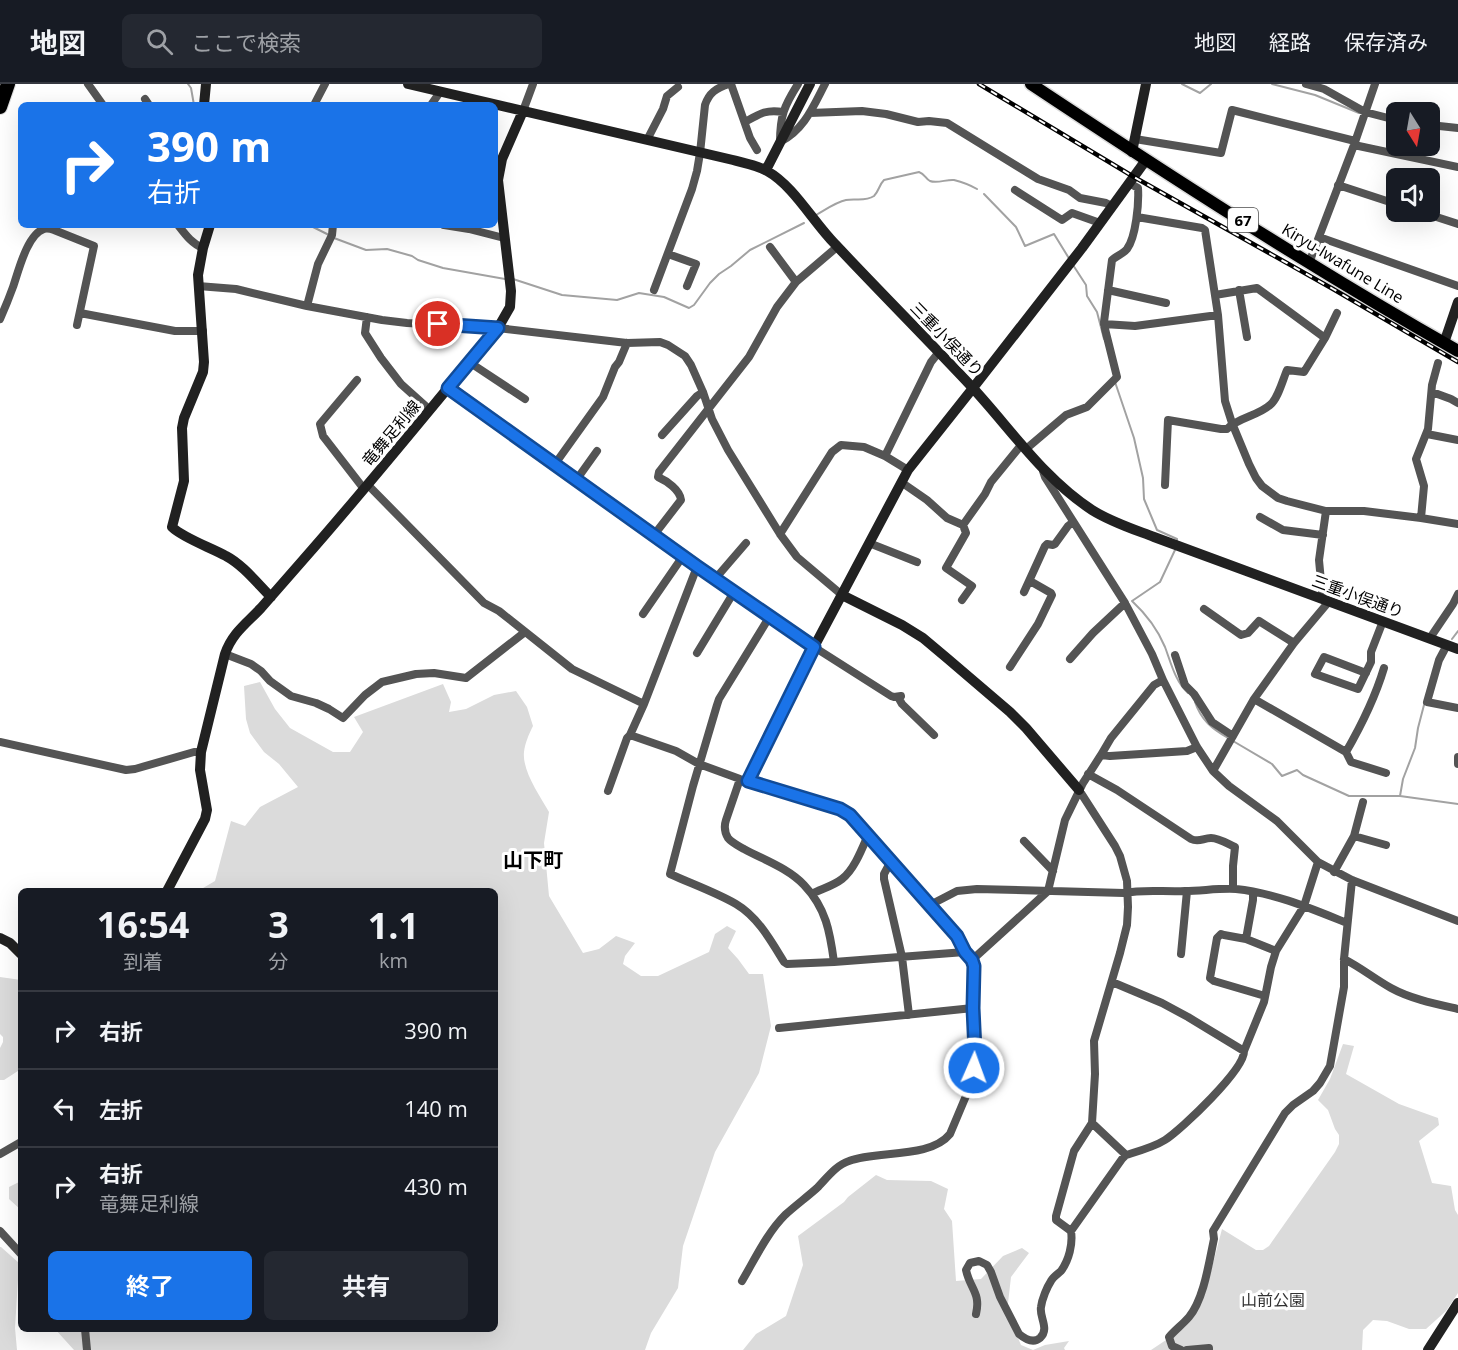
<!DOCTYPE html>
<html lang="ja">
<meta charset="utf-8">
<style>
body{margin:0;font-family:"Open Sans","Noto Sans JP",sans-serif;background:#242831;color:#f1f3f6;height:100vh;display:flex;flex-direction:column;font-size:22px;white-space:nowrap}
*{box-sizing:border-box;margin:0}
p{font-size:20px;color:#9ea1a6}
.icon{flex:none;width:33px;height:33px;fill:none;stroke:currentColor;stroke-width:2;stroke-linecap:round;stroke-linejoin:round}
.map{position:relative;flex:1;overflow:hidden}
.side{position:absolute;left:18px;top:804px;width:480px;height:444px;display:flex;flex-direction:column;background:#171b24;border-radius:9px;box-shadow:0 6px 24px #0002}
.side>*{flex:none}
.top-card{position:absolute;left:18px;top:18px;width:480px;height:126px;border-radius:9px;box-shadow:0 6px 24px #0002;background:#1a73e8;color:#fff;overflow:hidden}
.needle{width:39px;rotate:169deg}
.tools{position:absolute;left:1386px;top:18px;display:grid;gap:12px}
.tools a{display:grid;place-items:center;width:54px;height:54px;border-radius:9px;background:#171b24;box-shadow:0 6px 24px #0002;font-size:30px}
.pin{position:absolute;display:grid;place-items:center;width:51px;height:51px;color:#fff;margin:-26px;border:3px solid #fff;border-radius:50%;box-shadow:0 2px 6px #0007}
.me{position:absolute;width:66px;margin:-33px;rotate:2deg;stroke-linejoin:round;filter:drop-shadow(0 0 4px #0008)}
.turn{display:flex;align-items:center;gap:21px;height:126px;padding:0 30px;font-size:27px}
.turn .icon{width:78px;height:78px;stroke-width:2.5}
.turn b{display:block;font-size:42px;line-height:51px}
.eta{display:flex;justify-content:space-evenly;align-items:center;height:102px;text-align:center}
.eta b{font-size:36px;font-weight:700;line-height:42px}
.cta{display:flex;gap:12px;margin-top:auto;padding:12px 30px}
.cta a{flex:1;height:69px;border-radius:9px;background:#1a73e8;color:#fff;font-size:24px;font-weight:700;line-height:69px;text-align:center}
.cta a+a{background:#242831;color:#f1f3f6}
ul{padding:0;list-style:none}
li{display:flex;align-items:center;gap:18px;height:78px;padding:0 30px;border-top:2px solid #363941}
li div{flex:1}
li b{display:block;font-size:22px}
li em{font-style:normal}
header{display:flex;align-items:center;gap:36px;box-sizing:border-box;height:84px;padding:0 30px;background:#171b24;border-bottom:2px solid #363941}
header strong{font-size:28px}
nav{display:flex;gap:33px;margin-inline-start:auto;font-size:21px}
.search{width:420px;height:54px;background:#242831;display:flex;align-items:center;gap:15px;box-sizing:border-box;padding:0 21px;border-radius:9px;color:#9ea1a6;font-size:22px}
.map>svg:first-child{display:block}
.green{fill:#dbdbdb}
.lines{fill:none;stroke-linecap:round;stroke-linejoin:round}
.stream{stroke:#a2a2a2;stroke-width:2}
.primary-casing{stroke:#dbdbdb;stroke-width:15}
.highway-casing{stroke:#dbdbdb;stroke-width:16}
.street{stroke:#545454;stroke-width:8}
.secondary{stroke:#212121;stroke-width:10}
.primary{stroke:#000;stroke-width:12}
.highway{stroke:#000;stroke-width:14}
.rail-casing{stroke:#000;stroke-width:4.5}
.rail{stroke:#fff;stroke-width:2;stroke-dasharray:7;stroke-linecap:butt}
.route-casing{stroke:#114b97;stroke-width:15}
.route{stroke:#1a73e8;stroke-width:10}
.labels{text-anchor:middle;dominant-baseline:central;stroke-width:6;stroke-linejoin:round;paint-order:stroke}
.shield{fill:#fff;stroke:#4c4c4c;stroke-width:1.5}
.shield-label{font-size:15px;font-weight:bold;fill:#000}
.street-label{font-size:16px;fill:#000;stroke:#fff}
.park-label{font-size:16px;fill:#323232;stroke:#fff}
.quarter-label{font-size:20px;font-weight:bold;fill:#000;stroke:#fff}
</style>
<header>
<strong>地図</strong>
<div class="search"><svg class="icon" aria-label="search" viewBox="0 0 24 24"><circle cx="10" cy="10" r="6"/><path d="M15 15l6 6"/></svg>ここで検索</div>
<nav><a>地図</a><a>経路</a><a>保存済み</a></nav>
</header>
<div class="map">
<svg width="1458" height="1266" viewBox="0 0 1458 1266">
<rect width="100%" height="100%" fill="#fff"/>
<!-- green -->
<path class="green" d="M260 598 275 625 290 644 333 668H350L363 648 354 633 443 600 451 618 449 628 466 625 494 611 516 607 527 623 533 642C529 650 525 659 524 668 522 687 540 712 549 728L544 759 549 812 583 869 599 865 616 852 635 859 625 872 623 880 641 892H658L709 868 715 850 727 842 736 847 728 864 738 875 749 890H763L771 942 759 989 715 1068 683 1162 678 1204 651 1249 645 1266H74L55 1245H495V807H198L215 797 231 737 245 742 260 723 298 703 279 680 264 668 250 649 246 635 244 602Z
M0 893 21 896V985L4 996H0V964L3 958V953L0 950Z
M1343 960 1354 962 1346 990 1399 1020 1438 1034 1439 1041 1419 1057 1432 1099 1451 1102 1455 1126 1458 1131V1209L1446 1227 1426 1245H1409L1387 1237 1373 1236 1363 1246 1362 1266H1151L1169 1254 1187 1235 1210 1191 1222 1145 1256 1166H1263L1269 1162 1335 1068 1339 1060V1051L1335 1045 1328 1026 1318 1016 1330 995Z
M876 1091 887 1096 931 1097 948 1105 944 1125 952 1137 956 1197 981 1195 1003 1172 1022 1164 1029 1169 1011 1193 1007 1228 1021 1261 1033 1266 1045 1261 1069 1257 1064 1264 1065 1266H743L756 1250 786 1232 803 1181 798 1152 844 1118 848 1113Z
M21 1097V1126L9 1115V1103Z
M0 1163H1L19 1179 15 1244 17 1266H0Z"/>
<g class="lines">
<!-- stream -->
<path class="stream" d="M188 0 191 4 194 21
M1182 0 1200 9 1211 0
M1272 0 1315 11 1359 29
M984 110 1016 143 1025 162 1054 150 1070 176
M816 131C825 126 836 118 846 116 855 114 865 118 874 112 879 107 879 101 884 96L919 88C925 90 925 94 930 97 937 100 947 95 954 96 962 98 970 101 977 105
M309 141 329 151
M334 154 366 166 387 165 412 172 418 176 443 184 505 195
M1073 181 1086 201 1087 212 1097 228 1104 255
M513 195 562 211 617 216 639 209 664 213 689 224 694 221 710 199 719 190 731 182 750 166 804 139
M1115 298 1134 354 1143 394 1144 415 1157 446 1177 455V457
M1175 466 1160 498 1132 517C1146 530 1158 546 1165 563 1171 579 1175 597 1188 609
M1452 555 1458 547
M1195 618C1201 636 1212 645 1228 654
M1233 657 1272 680 1282 692 1297 686 1303 691 1349 712H1400L1458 720
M1400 712 1403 695 1415 664 1418 644 1424 621"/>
<defs>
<path id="primary" d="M1031 0C1171 93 1312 184 1458 267"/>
<path id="highway" d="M0 23 8 0"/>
</defs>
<!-- primary casing -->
<use href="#primary" class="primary-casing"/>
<!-- highway casing -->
<use href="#highway" class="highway-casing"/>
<!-- street -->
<path class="street" d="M88 0 103 21
M731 0 750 54 757 66
M798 0C784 22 780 32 780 58 804 46 813 23 825 0
M1306 0 1324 5 1365 28 1396 36
M145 15 149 21
M314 21 325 0
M431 21 440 8
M523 27 533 0
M810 29 862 27 886 30 918 38 929 37 947 39 1038 95 1069 106 1080 114 1106 119 1112 122
M745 38C759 30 766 25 783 28
M1430 41 1458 44
M1135 55 1221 69 1232 26 1355 57
M647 56 663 25 667 12 678 3
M1354 61 1458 83
M1338 101 1396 120
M1015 106 1062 136 1072 129 1100 139
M1421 128 1458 140
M1137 133 1202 144 1205 146 1218 231 1225 317 1232 339 1249 380 1256 394 1262 402 1278 414 1287 417 1326 427H1364L1421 434 1458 440
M178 141C185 150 192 160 203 164
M444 141 469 145 504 154
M1319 153 1458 202
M770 163 796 198
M668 170 696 180 687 202
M1309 179 1354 61 1375 0
M198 202 236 205 307 222 382 236 407 239 498 244 627 259 660 258 668 261 685 272 691 281 703 308 712 335 728 366 780 450 797 473 842 511
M654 206 692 105 697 87 700 69 705 21C709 9 716 4 729 0
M1108 206 1166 219
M1239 206 1247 253
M1215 211 1257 204 1325 254
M307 222 318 180 332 151 333 141
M80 229 175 247H203
M367 233 365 249 381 274 401 300 430 326
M0 235C5 224 9 214 13 203 18 189 27 150 44 145 47 144 51 145 54 146L94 162 77 241
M1104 240 1135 242 1218 231
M469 278 525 315
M357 296 320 340 323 352 364 405
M448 304 698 484 814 563 891 612 894 613 901 612
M1432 308 1451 315 1458 319
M1427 350 1458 356
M662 351 697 312 703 308
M1026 365 1066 331 1087 323 1117 293 1105 245 1104 238 1112 176C1116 172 1123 170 1127 165 1136 153 1139 119 1138 104L1129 99
M885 372 931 278 939 268
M555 380 603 313 615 283 619 278 627 259
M1043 387 1045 393 1125 519 1152 570 1163 596 1197 663 1213 687 1229 702 1277 737 1318 778 1352 796 1458 837
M577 395 597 367
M901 398 927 416 947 434 963 441 985 410 991 398 1022 360
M368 401 484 519 499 527 572 585 644 620
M1165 401 1168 336 1221 345H1227C1239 333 1258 332 1270 321 1278 315 1283 295 1287 286L1304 288 1325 254 1337 229
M1260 433 1283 446 1323 451
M1421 434 1424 402 1416 375 1428 345 1432 301 1438 279
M780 450 832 368 841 361 864 363 885 372 908 386
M654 451 681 416C680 406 667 397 658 393L659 388 749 273 777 223 796 198 837 163
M869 459 917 478
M715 495 746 459
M1024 508 1045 462 1047 460 1053 461 1055 460 1068 442 1073 438
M1321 515 1322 508 1319 476 1326 427
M962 516 972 502 946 484 966 449 963 441
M1204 525 1241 551 1248 549 1259 537 1294 559
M643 530 683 472
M770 532 719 615 717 621 693 702 670 790C692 800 715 808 736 820 758 833 771 857 784 878L787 880 834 878 965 868
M1430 554 1453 520 1458 510
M1447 561 1439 576 1427 618 1458 624
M697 569 734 508
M225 570 251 580 261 587 270 597 291 612 316 619 329 625 343 634 365 611 382 598 416 590 434 589 466 594 525 548
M1175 571 1185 601 1194 610 1212 638 1233 652
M1070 575 1093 549 1125 519
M1010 583 1038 540 1052 511 1051 509 1030 497
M1366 589 1324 573 1315 590 1358 605 1371 578V568L1383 537
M898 613 902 620 934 651
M1254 615 1346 668C1361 642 1375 614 1384 584
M630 651 676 667 699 680 740 695 840 725 850 731 957 852 965 868 972 876 974 882 973 924 975 967 973 988 971 1000 950 1050C930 1075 877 1066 849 1077 836 1081 826 1095 817 1104 807 1113 796 1121 785 1131 767 1149 755 1175 742 1197
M0 658 126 686 135 685 194 668H201
M1346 668 1351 678 1386 689
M1101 671 1111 654 1154 601 1163 596
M1458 673V680
M1213 687 1254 615 1294 559 1326 521 1328 517
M1088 690 1117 706 1191 755C1199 759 1203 754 1211 754 1219 754 1228 760 1235 763L1233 782V805
M740 695 726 736C724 742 725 749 728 754 732 759 739 762 744 765 764 776 788 784 804 801 826 824 830 848 834 878
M608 707 627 654 630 651 644 620 695 488 698 484
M1354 752 1386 761
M1024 757 1053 787
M891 777 884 790V795L902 873 909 931
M1334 788 1354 752 1363 718
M812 810C821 805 833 802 842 795 854 786 862 765 868 751
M930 821 957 807 977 805 1124 809C1144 805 1164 808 1185 807 1201 807 1219 804 1236 805 1275 809 1312 825 1347 839
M1246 855 1253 816V808
M1181 870 1187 807
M1344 875C1360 883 1375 895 1391 904 1411 915 1436 920 1458 925
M972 876 1048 807 1065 736 1083 699 1101 671 1110 672 1187 667 1197 663
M1112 898 1162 919 1188 933 1244 967
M1265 912 1214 897 1210 894 1217 854 1221 850 1224 851 1246 855 1276 867
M779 944 973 924
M1092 1039 1126 1071
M0 1070 21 1058
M0 1147 21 1170
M1071 1147 1056 1136V1132L1074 1067 1092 1039 1095 990 1094 957 1120 869 1127 841 1128 823 1127 797 1120 772 1115 762 1079 706
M976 1230C981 1209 970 1205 966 1186L970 1179 979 1177 987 1181 991 1188 1000 1213 1019 1250C1025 1255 1033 1260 1040 1254 1050 1245 1039 1233 1041 1223 1042 1215 1047 1203 1051 1197 1053 1193 1058 1190 1061 1187 1069 1176 1073 1160 1071 1147L1122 1075 1126 1071C1139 1067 1154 1063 1165 1056 1182 1045 1245 985 1244 967L1264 918 1271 883 1276 867 1304 822 1318 778
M85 1245 87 1266
M1181 1266 1172 1262 1169 1253C1175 1246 1183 1240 1189 1233 1204 1215 1209 1178 1214 1155L1213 1147 1285 1029 1293 1021 1313 1007 1320 999 1330 982 1344 903V875L1352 796
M1187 1266 1209 1264V1266"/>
<!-- secondary -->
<path class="secondary" d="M408 0 733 76C744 79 757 81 767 87 794 102 813 138 835 160 880 208 926 254 971 302 1010 344 1043 394 1092 426 1111 438 1133 445 1154 453L1458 565
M204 21 206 0
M1132 68 1146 0
M766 86 810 0
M210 141 203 164 198 191 204 278 203 288 184 334 182 344 184 397 172 443C183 454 212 464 226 472 243 481 257 499 271 513
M1444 259 1458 218
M842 511 902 541 923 554 948 575 1010 628 1026 644 1079 706
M748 697 814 563 908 386 973 304 1082 164 1146 76
M167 807 205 735 207 726 200 686 201 668 225 570C232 549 247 539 261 524 275 508 289 492 303 476 370 400 433 321 498 244L510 223 511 207 498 96 502 75 523 27
M0 854 10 859 21 870
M1428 1266 1458 1219"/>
<!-- primary -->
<use href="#primary" class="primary"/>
<!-- highway -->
<use href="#highway" class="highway"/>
<defs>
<path id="rail" d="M979 0 1134 93 1333 205 1458 278"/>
</defs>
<!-- rail casing -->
<use href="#rail" class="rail-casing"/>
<!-- rail -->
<use href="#rail" class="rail"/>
</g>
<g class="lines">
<defs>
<path id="route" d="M438 240 498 244 448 304 698 483 814 563 748 697 840 725 850 731 957 852 965 868 972 876 974 882 973 924 975 967 974 984"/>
</defs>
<!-- route casing -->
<use href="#route" class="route-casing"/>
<!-- route -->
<use href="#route" class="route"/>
</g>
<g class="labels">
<!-- shield labels -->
<rect class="shield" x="1228" y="124" width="30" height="24" rx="4.5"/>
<g class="shield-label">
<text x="1243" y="136">67</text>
</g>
<!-- street labels -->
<g class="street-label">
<text transform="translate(1343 179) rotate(31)">Kiryu-Iwafune Line</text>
<text transform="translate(947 255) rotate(46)">三重小俣通り</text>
<text transform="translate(391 349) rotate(-50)">竜舞足利線</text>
<text transform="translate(1358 512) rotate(20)">三重小俣通り</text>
</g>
<!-- park labels -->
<g class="park-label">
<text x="1273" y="1216">山前公園</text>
</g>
<!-- quarter labels -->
<g class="quarter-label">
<text x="533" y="775">山下町</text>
</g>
</g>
</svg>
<div class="tools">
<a><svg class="needle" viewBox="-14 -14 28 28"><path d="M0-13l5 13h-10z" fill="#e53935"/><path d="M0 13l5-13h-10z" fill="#9ea1a6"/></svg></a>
<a><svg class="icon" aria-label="sound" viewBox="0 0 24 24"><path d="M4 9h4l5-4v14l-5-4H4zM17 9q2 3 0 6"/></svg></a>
</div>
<div class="pin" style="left:438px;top:240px;background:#d93025"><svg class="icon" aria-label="arrive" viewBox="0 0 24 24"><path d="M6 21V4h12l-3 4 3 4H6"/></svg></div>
<svg class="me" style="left:974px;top:984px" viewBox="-20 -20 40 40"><circle r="17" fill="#1a73e8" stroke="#fff" stroke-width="3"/><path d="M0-11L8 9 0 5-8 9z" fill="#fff"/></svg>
<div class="top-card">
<div class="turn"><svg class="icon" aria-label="right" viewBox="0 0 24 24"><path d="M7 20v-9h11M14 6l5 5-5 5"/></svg><div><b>390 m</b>右折</div></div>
</div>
<section class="side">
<div class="eta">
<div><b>16:54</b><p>到着</p></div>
<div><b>3</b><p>分</p></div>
<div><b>1.1</b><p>km</p></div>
</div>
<ul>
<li><svg class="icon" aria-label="right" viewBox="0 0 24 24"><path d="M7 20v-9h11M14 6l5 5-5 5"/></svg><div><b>右折</b></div><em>390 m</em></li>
<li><svg class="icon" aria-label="left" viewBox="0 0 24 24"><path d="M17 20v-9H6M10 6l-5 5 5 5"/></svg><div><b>左折</b></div><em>140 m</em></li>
<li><svg class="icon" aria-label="right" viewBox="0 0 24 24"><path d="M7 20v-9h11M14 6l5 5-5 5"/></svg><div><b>右折</b><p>竜舞足利線</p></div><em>430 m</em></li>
</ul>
<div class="cta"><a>終了</a><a>共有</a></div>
</section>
</div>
